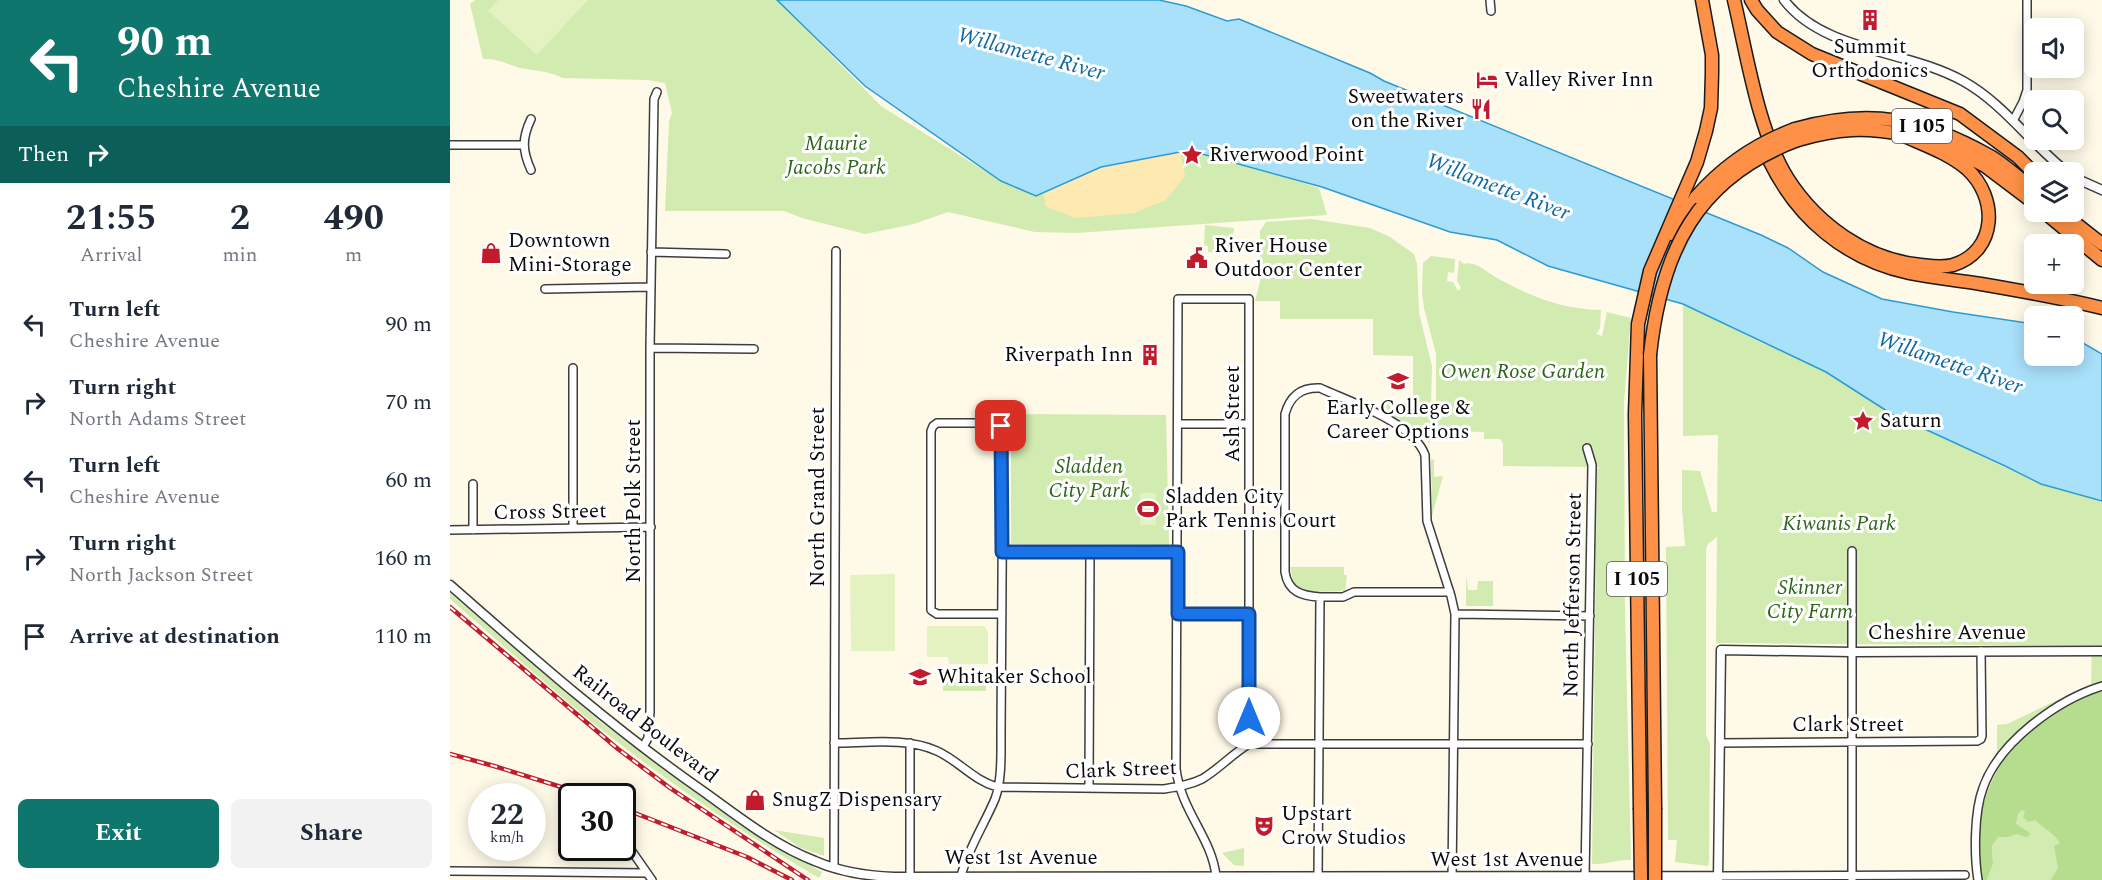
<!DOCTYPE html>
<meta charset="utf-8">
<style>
body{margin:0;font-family:Spectral,serif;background:#f2f2f3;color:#1f2937;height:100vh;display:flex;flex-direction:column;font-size:22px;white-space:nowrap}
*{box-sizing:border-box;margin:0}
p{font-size:20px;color:#747a83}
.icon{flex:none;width:33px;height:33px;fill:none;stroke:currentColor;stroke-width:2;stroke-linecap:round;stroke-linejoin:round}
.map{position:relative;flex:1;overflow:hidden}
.panel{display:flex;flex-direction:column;background:#fff;width:450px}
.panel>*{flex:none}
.guide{background:#0f766e;color:#fff;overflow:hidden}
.fabs{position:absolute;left:1574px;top:18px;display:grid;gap:12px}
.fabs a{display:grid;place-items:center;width:60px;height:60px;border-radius:9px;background:#fff;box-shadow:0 3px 15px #0003;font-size:30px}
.speed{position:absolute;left:18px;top:783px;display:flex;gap:12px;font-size:30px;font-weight:700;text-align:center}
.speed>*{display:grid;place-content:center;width:78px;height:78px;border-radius:50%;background:#fff;box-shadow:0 3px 15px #0003;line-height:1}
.speed small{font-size:15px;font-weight:400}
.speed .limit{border:3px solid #111;border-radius:9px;background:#fff;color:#111}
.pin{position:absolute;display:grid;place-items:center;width:51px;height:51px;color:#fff;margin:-26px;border-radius:12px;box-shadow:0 3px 9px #0006}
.me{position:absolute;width:66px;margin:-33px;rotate:0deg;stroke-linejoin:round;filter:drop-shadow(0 0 4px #0008)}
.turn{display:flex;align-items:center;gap:21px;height:126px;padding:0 18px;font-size:27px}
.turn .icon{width:78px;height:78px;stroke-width:2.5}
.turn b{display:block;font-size:42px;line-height:51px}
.then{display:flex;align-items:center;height:57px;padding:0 18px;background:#0003;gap:12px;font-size:22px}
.eta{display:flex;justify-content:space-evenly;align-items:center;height:102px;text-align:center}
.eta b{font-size:36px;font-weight:700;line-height:42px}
.action{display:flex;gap:12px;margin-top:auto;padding:12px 18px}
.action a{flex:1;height:69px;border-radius:9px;background:#0f766e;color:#fff;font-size:24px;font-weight:700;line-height:69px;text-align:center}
.action a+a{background:#f2f2f3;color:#1f2937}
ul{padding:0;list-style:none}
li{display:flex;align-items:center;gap:18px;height:78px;padding:0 18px}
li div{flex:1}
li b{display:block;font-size:22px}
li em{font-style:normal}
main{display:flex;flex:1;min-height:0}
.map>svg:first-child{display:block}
.green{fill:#d2ebb0}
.forest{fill:#b6dd8e}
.sand{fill:#fee9b1}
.pitch{fill:#e4f2c2}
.water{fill:#a9e0fa;stroke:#2c9bd5;stroke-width:1.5}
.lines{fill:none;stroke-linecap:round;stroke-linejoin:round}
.minor-casing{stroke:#3d3d3d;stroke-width:10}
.tertiary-casing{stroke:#3d3d3d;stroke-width:11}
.motorway-casing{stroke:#1b1b1b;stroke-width:15}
.minor{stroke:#fff;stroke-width:7}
.tertiary{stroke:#fff;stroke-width:8}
.motorway{stroke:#fe9147;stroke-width:12}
.rail-casing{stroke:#c11b2c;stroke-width:4.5}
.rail{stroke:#fff;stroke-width:2;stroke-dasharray:7;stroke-linecap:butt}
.motorway-bridge-casing{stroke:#1b1b1b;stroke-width:15;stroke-linecap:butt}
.motorway-bridge{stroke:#fe9147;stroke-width:12}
.route-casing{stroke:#114b97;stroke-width:15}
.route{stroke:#1a73e8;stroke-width:10}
.labels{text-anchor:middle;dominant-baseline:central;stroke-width:6;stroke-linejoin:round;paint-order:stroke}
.shield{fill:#fff;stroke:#545454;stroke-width:1.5}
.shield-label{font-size:20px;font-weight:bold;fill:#0a0a0a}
.poi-label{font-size:21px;fill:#0a0a0a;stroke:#fff;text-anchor:start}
.park-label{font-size:21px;font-style:italic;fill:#2c6518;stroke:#fff}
.street-label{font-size:21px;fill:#0a0a0a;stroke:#fff}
.water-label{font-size:22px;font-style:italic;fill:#0e69a2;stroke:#fff}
</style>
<main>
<section class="panel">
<div class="guide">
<div class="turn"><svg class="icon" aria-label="left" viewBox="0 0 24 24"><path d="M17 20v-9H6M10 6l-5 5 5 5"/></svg><div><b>90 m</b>Cheshire Avenue</div></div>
<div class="then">Then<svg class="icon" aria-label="right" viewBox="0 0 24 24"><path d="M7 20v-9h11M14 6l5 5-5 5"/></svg></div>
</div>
<div class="eta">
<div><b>21:55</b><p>Arrival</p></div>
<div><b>2</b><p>min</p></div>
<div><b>490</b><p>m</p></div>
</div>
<ul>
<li><svg class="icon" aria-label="left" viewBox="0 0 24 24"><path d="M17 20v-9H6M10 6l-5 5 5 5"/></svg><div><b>Turn left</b><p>Cheshire Avenue</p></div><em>90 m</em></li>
<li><svg class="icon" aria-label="right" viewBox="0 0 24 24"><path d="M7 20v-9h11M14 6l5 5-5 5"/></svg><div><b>Turn right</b><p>North Adams Street</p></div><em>70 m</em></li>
<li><svg class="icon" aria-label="left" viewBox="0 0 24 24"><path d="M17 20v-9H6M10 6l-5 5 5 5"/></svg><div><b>Turn left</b><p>Cheshire Avenue</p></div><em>60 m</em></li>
<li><svg class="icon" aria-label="right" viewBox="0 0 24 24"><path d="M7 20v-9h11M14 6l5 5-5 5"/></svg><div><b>Turn right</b><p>North Jackson Street</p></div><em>160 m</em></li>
<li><svg class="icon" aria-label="arrive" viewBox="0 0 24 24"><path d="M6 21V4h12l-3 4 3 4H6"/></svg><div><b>Arrive at destination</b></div><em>110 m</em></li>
</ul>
<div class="action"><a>Exit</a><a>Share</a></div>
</section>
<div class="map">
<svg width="1652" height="880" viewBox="0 0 1652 880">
<rect width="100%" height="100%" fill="#fff9e8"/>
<!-- green -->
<path class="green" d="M25 0H327L431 106 551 181 586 196 730 152 759 153 869 188 877 215 627 233 585 232 498 212 464 224 415 234 352 218 334 211H215L219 121 222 113 215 83 197 80 113 78C99 71 86 71 70 68 57 64 47 58 33 59L20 4Z
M861 219 920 228 940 237 964 254 967 264 969 313 982 366 980 444 972 434 930 407 931 402H963V356L923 355V319H830V301H805L810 282V231L816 222Z
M755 225 784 228 781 254 758 252V246L754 245Z
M981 256 1005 259 1004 273 998 272 997 281 1003 282 1008 291 1011 288 1007 281 1009 260 1014 264C1026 260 1037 273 1047 278 1083 297 1110 309 1151 310L1150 328 1146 334 1152 336 1157 312 1181 318 1174 401 1175 612 1181 860C1167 859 1155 865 1142 864L1147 469 1150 467 1053 466V443L1050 439H1034V432L986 431V354L974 308 972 293 973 263Z
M1233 304 1312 343 1348 357 1376 372 1440 413 1554 467 1591 484 1652 501V880H1537L1543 864 1542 846 1547 838V725L1557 724 1641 684 1642 646 1266 643 1267 537 1258 544 1256 549V735L1260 744 1259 861 1258 866 1225 862 1227 840H1218L1216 547 1235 546 1232 509V470L1250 471 1262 512H1267L1268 435 1233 436Z
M561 414 716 415 719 545 561 544Z
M984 459V477L993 476 982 516 981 460Z
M840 567H894V575H897L895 591 859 592 844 585Z
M1016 575 1018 590H1027L1028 581H1043V606H1016Z
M0 593 153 724 291 826 372 872 369 878C285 829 206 774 132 714 87 677 44 637 0 599Z
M493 675H536V691H493Z
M324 830 374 838V856L349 847Z
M794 848V866L784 865 772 853Z"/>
<!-- forest -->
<path class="forest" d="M1652 689V880H1601L1608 868 1604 846 1610 843C1604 833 1593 828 1585 820L1578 822 1573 817 1575 812 1572 810 1568 814 1566 824 1580 833 1579 836 1576 837 1567 834 1558 837H1548L1542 846 1543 864 1537 880H1532C1531 858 1527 833 1532 811 1543 753 1598 707 1652 689Z"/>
<!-- sand -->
<path class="sand" d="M730 152 735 176 716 200 684 213 625 218 595 206 594 193 651 167Z"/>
<!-- pitch -->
<path class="pitch" d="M48 0H138L87 55 38 11Z
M690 493H706V525H690Z
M445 574V651H401L400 575Z
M477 626H534L538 632V664H499L498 657H477Z"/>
<!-- water -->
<path class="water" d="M327 0H709L736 6 777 21 789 19 920 73 934 81 1311 235 1338 248 1373 272 1432 299 1503 312 1584 324V356H1623V337L1652 354V501L1591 484 1555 466 1440 413 1376 372 1233 304 1098 266 1047 240 1000 232 872 187 745 152H730L651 167 586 196 551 181 415 86Z"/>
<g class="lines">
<defs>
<path id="minor" d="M1040 0 1041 11
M1563 121 1573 102 1577 90V0
M0 145H73
M81 170C72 150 72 138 81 119
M201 252 276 254
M95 289 201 287
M200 348 304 349
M123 368V528
M728 424H799
M0 530 201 527
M23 530V484
M552 552H728
M870 597H893L904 592H1000
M727 613 799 614
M1005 614 1140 616
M384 743C417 743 457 737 487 751 509 761 523 780 547 787L714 789C727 787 740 785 752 779 769 769 782 754 799 744H1138
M1270 743 1527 741 1531 739 1532 736 1531 651
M193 747 198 738 200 712V348L204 99 207 92
M639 788 640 552
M172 837 202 880
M384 868 386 251
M0 871 197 873
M511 876C518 849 534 825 545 799 552 781 551 753 551 734L553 431 550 425 545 423H487L483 426 481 431V610L487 614H552
M766 876C762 838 731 811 726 769L728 299H799V744
M1268 876 1515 875
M460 877V743
M1135 878 1142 465 1137 448
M868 880 870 597C852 596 838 592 835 572V414C840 396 851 387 870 388 900 402 963 422 975 455L977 521 1001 596 1005 614 1002 880
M1402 880V551
M1528 880C1524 855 1524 812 1533 788 1549 742 1607 700 1652 686"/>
<path id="tertiary" d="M1334 0C1374 52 1458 50 1513 81 1553 103 1581 144 1617 172
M1623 177 1652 190
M0 585C83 658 166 731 257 794 290 818 326 846 365 861 390 872 416 876 444 877L1268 876
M1268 880 1271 650 1402 652 1652 651"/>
<path id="motorway" d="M1284 0C1297 55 1308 131 1338 179 1367 224 1416 260 1471 265 1481 266 1492 268 1503 265 1548 251 1548 197 1517 169 1497 152 1471 144 1448 133
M1301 0 1307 10 1327 32 1362 54 1510 114 1568 157 1584 173
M1345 129C1419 108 1473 118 1540 156 1555 165 1570 179 1584 190
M1348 140C1389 128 1415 127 1456 135
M1488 142 1535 166 1584 203
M1319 160C1347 218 1395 259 1459 273 1483 278 1507 280 1531 284 1572 291 1612 298 1652 308
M1594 212 1652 260
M1611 212 1652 244
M1222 234 1246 197
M1200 355 1205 808
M1190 808 1185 414 1188 324 1200 271 1247 162 1256 131 1261 108 1262 73V55L1252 0"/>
</defs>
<!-- minor casing -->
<use href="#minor" class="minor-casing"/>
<!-- tertiary casing -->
<use href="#tertiary" class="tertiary-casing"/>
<!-- motorway casing -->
<use href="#motorway" class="motorway-casing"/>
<!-- minor -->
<use href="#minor" class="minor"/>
<!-- tertiary -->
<use href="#tertiary" class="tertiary"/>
<!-- motorway -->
<use href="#motorway" class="motorway"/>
<defs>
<path id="rail" d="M0 607 168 749 220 788 358 880
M0 754 44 766 140 796
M172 808 297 857 342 880"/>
</defs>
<!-- rail casing -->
<use href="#rail" class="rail-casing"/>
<!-- rail -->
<use href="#rail" class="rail"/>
<defs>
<path id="motorway-bridge" d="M1246 197C1273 166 1307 143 1345 129
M1200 355C1211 252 1246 178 1348 140
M1190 808 1191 880
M1205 808V880"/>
</defs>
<!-- motorway-bridge casing -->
<use href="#motorway-bridge" class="motorway-bridge-casing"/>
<!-- motorway-bridge -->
<use href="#motorway-bridge" class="motorway-bridge"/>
</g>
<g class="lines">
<defs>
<path id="route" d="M551 426 552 552H728V614H799V718"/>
</defs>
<!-- route casing -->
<use href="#route" class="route-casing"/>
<!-- route -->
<use href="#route" class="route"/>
</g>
<!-- icons -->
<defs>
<symbol id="building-bare" viewBox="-9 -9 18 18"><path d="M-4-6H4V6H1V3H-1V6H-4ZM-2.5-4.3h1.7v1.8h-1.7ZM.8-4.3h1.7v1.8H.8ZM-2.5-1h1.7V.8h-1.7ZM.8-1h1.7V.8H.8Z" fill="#c11b2c" stroke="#fff" stroke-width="2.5" paint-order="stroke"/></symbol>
<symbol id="hotel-bare" viewBox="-9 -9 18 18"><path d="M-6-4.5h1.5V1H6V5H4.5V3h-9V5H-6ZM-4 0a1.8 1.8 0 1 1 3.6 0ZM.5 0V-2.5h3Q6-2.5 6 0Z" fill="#c11b2c" stroke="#fff" stroke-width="2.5" paint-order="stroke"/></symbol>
<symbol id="restaurant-bare" viewBox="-9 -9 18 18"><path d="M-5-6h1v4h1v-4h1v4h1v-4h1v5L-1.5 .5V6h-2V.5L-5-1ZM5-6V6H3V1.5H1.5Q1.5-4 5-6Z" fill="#c11b2c" stroke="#fff" stroke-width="2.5" paint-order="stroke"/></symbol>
<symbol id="sight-bare" viewBox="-9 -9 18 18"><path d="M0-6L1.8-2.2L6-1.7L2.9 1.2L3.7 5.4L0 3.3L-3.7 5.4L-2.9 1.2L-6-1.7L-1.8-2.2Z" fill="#c11b2c" stroke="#fff" stroke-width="2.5" paint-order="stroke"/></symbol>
<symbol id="shop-bare" viewBox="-9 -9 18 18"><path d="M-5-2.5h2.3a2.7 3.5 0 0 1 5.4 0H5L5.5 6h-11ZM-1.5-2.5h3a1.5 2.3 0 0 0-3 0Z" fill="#c11b2c" stroke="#fff" stroke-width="2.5" paint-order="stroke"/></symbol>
<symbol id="civic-bare" viewBox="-9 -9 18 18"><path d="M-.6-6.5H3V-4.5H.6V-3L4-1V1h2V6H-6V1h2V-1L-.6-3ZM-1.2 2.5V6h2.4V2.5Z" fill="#c11b2c" stroke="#fff" stroke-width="2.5" paint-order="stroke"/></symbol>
<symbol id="school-bare" viewBox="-9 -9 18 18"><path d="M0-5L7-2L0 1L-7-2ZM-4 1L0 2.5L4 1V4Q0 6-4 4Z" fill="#c11b2c" stroke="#fff" stroke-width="2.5" paint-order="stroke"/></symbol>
<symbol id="stadium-bare" viewBox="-9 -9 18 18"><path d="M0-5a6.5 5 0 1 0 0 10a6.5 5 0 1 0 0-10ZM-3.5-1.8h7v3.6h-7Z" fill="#c11b2c" stroke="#fff" stroke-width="2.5" paint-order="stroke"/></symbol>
<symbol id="theatre-bare" viewBox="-9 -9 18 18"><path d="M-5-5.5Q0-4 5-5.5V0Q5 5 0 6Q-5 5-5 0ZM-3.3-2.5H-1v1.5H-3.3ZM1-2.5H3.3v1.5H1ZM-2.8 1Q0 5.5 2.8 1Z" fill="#c11b2c" stroke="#fff" stroke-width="2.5" paint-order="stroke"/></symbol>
</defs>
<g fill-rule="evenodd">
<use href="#building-bare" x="1405" y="5" width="30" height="30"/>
<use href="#hotel-bare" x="1022" y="65" width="30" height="30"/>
<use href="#restaurant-bare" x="1016" y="94" width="30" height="30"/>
<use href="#sight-bare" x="727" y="140" width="30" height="30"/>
<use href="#shop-bare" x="26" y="238" width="30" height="30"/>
<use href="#civic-bare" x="732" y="243" width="30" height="30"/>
<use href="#building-bare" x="685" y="340" width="30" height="30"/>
<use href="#school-bare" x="933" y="366" width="30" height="30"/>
<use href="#sight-bare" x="1398" y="406" width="30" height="30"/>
<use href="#stadium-bare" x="683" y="494" width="30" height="30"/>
<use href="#school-bare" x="455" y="662" width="30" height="30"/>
<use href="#shop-bare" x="290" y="785" width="30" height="30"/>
<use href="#theatre-bare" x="799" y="811" width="30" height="30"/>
</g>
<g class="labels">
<!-- shield labels -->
<g class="shield">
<rect x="1442" y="109" width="60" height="34" rx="4.5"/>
<rect x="1157" y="562" width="60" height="34" rx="4.5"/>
</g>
<g class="shield-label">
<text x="1472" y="126">I 105</text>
<text x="1187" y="579">I 105</text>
</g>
<!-- poi labels -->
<g class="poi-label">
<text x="1420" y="47" text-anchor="middle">Summit<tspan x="1420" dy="24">Orthodonics</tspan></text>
<text x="1054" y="80">Valley River Inn</text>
<text x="1014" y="97" text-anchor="end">Sweetwaters<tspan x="1014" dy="24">on the River</tspan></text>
<text x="759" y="155">Riverwood Point</text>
<text x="58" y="241">Downtown<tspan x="58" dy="24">Mini-Storage</tspan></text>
<text x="764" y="246">River House<tspan x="764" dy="24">Outdoor Center</tspan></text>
<text x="683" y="355" text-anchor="end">Riverpath Inn</text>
<text x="948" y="408" text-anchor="middle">Early College &amp;<tspan x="948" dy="24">Career Options</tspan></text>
<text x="1430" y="421">Saturn</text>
<text x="715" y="497">Sladden City<tspan x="715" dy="24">Park Tennis Court</tspan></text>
<text x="487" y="677">Whitaker School</text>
<text x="322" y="800">SnugZ Dispensary</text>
<text x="831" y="814">Upstart<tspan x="831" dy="24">Crow Studios</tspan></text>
</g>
<!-- park labels -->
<g class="park-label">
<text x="386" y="144">Maurie<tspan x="386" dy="24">Jacobs Park</tspan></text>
<text x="1073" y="372">Owen Rose Garden</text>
<text x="639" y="467">Sladden<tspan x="639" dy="24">City Park</tspan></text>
<text x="1389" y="524">Kiwanis Park</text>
<text x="1360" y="588">Skinner<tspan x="1360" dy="24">City Farm</tspan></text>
</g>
<!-- street labels -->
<g class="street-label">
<text transform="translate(783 414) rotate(-90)">Ash Street</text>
<text transform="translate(368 497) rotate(-90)">North Grand Street</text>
<text transform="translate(184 501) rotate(-90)">North Polk Street</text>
<text transform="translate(100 512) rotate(-1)">Cross Street</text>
<text transform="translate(1123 595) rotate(-89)">North Jefferson Street</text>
<text x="1497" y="633">Cheshire Avenue</text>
<text transform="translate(195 724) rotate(38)">Railroad Boulevard</text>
<text x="1398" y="725">Clark Street</text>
<text transform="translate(671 770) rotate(-2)">Clark Street</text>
<text x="571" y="858">West 1st Avenue</text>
<text x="1057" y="860">West 1st Avenue</text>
</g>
<!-- water labels -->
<g class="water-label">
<text transform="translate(581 54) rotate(15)">Willamette River</text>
<text transform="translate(1048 187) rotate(21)">Willamette River</text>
<text transform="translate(1500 363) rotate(19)">Willamette River</text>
</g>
</g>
</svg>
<div class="fabs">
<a><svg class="icon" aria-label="sound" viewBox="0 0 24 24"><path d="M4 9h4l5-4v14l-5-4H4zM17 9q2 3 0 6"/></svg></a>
<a><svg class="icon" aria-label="search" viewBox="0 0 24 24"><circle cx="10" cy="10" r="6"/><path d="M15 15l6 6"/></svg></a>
<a><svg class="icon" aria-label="layers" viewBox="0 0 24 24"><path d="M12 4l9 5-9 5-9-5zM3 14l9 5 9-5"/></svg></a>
<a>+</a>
<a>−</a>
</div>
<div class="speed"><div>22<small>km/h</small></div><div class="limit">30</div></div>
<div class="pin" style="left:551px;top:426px;background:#d93025"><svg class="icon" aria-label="arrive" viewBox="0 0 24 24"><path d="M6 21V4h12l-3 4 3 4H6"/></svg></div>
<svg class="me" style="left:799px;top:718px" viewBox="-20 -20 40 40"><circle r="19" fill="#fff"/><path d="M0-13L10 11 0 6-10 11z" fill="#1a73e8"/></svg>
</div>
</main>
